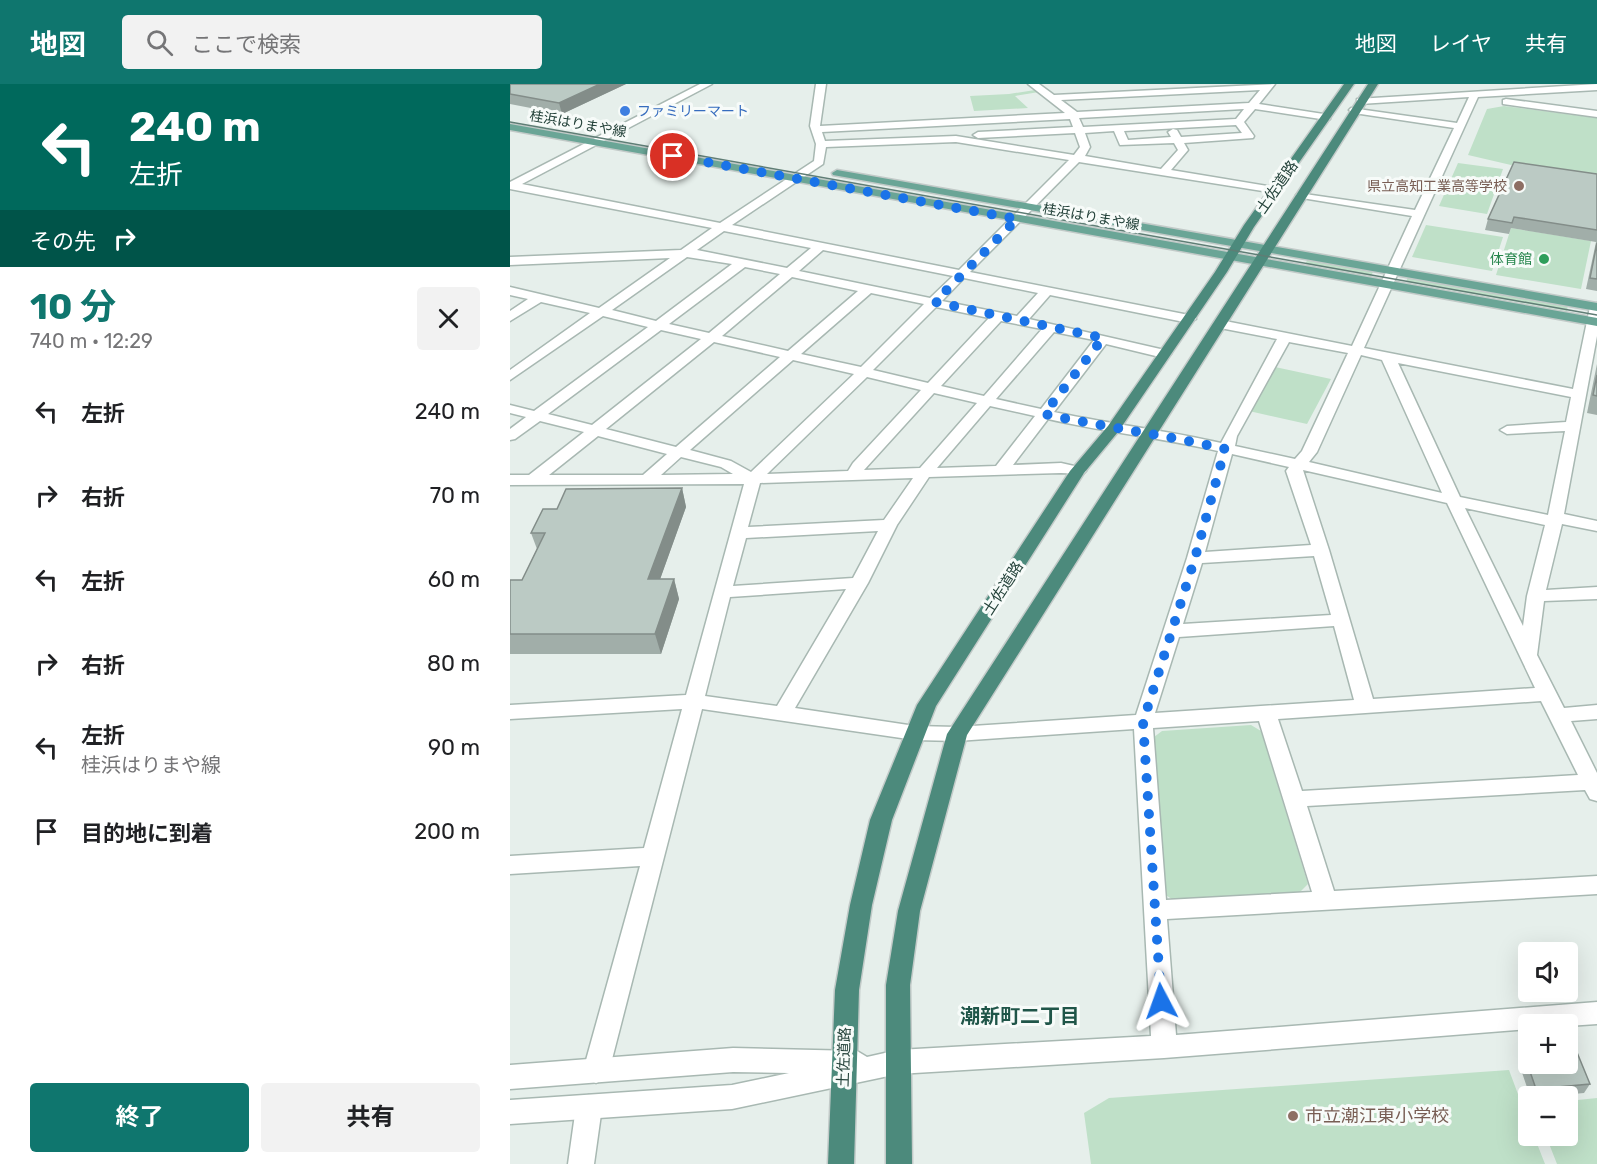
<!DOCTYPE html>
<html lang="ja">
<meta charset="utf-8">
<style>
body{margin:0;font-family:Rubik,"Noto Sans JP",sans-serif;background:#f2f2f2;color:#202124;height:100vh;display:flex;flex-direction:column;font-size:22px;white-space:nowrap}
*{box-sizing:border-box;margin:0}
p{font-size:20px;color:#757577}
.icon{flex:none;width:33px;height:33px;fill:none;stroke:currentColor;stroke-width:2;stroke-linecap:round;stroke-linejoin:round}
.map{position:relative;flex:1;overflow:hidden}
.panel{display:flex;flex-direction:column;background:#fff;width:510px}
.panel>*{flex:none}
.top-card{background:#00695c;color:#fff;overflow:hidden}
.fabs{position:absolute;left:1008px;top:858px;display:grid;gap:12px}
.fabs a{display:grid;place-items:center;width:60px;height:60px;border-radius:6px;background:#fff;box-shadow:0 6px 24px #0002;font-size:30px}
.pin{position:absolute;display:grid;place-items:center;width:51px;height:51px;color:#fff;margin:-26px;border:3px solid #fff;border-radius:50%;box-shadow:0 2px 6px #0007}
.me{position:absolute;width:66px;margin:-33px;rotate:356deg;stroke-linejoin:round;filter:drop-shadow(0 0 4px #0008)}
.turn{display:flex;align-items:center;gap:21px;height:126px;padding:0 30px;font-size:27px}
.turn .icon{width:78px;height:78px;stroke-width:2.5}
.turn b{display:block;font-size:42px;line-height:51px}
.then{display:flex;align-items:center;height:57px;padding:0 30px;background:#0003;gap:12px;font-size:22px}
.round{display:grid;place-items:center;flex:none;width:63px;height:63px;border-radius:6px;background:#f2f2f2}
.summary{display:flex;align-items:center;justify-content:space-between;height:102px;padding:0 30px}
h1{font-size:36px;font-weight:700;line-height:45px;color:#0f766e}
.cta{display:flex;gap:12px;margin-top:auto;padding:12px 30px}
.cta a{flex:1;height:69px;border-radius:6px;background:#0f766e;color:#fff;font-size:24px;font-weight:700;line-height:69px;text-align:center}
.cta a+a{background:#f2f2f2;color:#202124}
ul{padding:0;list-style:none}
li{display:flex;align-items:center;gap:18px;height:84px;padding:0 30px}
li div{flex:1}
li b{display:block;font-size:22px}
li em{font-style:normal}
header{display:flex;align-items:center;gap:36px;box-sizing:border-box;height:84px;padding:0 30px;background:#0f766e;color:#fff}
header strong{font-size:28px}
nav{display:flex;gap:33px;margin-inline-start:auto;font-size:21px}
.search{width:420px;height:54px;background:#f2f2f2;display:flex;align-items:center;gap:15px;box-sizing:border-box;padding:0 21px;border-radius:6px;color:#757577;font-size:22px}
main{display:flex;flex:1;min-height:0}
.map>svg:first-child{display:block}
.green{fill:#bfe0c8}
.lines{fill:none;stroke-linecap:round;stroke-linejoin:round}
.minor-casing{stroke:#a8b8b2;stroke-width:3}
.tertiary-casing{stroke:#a8b8b2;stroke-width:3}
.primary-casing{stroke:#c2cac8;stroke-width:3}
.trunk-casing{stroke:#c2cac8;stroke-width:3}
.minor{fill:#fff;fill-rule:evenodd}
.tertiary{fill:#fff;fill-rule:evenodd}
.primary{fill:#6aa596;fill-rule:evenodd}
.trunk{fill:#4c8a7c;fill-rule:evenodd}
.tram{stroke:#5f7d75;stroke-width:1.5}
.wall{fill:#a1aea9}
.shaded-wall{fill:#838d89}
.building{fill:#bbcac4;stroke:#838d89;stroke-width:1.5}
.route{stroke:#1a73e8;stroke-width:10;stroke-dasharray:0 18}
.shop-dot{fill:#3f7fe0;stroke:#f7fbf9;stroke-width:2}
.education-dot{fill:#8d6e63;stroke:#f7fbf9;stroke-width:2}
.leisure-dot{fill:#2e9e5b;stroke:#f7fbf9;stroke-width:2}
.labels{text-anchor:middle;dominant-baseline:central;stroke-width:6;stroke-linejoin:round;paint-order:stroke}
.far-shop-label{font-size:14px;fill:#366cbe;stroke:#f7fbf9;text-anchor:start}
.far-street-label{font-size:14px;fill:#24423a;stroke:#f7fbf9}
.far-education-label{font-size:14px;fill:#785e54;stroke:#f7fbf9;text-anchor:end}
.far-leisure-label{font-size:14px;fill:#27864d;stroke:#f7fbf9;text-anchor:end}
.street-label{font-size:15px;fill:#24423a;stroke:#f7fbf9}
.near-education-label{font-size:18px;fill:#785e54;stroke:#f7fbf9;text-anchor:start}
.near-neighbourhood-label{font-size:20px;font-weight:bold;fill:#1f5548;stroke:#f7fbf9}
</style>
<header>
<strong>地図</strong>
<div class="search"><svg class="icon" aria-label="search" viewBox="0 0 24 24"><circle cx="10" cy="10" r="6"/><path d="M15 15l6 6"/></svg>ここで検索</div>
<nav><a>地図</a><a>レイヤ</a><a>共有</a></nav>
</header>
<main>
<section class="panel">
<div class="top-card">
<div class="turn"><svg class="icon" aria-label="left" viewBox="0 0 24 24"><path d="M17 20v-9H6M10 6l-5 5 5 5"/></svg><div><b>240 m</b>左折</div></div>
<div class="then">その先<svg class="icon" aria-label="right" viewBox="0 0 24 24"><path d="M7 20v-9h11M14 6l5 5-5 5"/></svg></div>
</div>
<div class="summary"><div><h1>10 分</h1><p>740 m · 12:29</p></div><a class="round"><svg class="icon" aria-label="close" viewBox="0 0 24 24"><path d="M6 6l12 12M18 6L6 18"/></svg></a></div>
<ul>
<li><svg class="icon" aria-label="left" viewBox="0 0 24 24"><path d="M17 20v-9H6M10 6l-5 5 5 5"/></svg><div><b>左折</b></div><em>240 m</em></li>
<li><svg class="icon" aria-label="right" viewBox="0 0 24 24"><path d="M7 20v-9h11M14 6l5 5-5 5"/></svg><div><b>右折</b></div><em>70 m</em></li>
<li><svg class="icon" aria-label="left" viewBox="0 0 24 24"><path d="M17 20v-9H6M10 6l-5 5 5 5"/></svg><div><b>左折</b></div><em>60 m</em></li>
<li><svg class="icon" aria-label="right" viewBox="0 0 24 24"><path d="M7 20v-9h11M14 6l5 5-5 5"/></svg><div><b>右折</b></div><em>80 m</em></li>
<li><svg class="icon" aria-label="left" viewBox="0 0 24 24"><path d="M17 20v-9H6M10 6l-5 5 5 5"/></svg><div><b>左折</b><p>桂浜はりまや線</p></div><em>90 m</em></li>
<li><svg class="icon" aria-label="arrive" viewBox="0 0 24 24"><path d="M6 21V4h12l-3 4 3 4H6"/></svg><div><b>目的地に到着</b></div><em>200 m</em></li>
</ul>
<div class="cta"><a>終了</a><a>共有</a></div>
</section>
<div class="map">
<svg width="1087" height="1080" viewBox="0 0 1087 1080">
<rect width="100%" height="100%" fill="#e6efeb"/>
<!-- green -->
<path class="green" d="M525 6 529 8 505 12 518 24 464 27 460 12 499 10Z
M994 22 1087 34V96L1022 86 958 71 977 25Z
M948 79 993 85 977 130 929 122Z
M916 141 993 153 982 187 902 173Z
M1001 144 1081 157 1071 205 986 191Z
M798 175 864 186 861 192 795 180Z
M898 193 1058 221 1057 227 896 198Z
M765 283 821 295 797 340 739 327Z
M741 641 751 647 798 800 790 808 663 816 653 809 644 653 652 647Z
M999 986 1018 1037V1052H1024L1035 1080H581L574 1029 599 1014Z
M1087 1014V1080H1047L1036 1052H1058V1017Z"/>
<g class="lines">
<defs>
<path id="minor" d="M190 0H202L12 100 210 139 304 77 306 60 300 42 306 0H316L310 42 555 29 518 0H529L544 11 765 0 749 20 820 31V35L817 36 745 25 734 38 744 52 743 54 674 59 678 66 661 86 769 104V108L765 109 569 78 460 188 684 232 686 235 679 239 540 211 519 235 659 267 661 270 654 274 596 260 544 328C599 340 655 346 711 359L767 255 705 243 703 240 705 237 710 236 842 262 902 132 792 114 786 111 788 109 905 126 944 44 844 29 839 26 841 24 947 39 959 13 850 20 847 19V15L1087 0V6L968 13 854 264 1063 305 1080 223 1087 219V252L1054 430 1087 437V447L1052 440 1036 506 1087 503V515L1034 517 1027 571 1054 624 1087 621V635L1061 637 1087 689V717L1080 715 1075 706 797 722 824 807 1087 792V810L657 835 666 951 1087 918V940L1058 942 1018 940V945L654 974 388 990 379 986 375 978 379 970 388 966 641 952 624 645 447 657 405 656 192 625 99 987 95 995 86 999 77 995 73 987 130 782 0 790V772L134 764 172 625 0 635V621L176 611 234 400 0 401V391H19L74 348 30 337 5 355 0 356V345L16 333 0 329V321L24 327 138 243 93 232 0 296V286L80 229 31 218 0 237V227L18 215 0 211V203L89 224 160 174 0 181V173L171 166 202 144 0 105V98ZM750 6 739 19 567 28 551 16ZM734 25 726 35 573 43 569 34ZM560 35 563 43 468 48 463 51 468 54 565 49 570 63 564 71 446 52 315 57 312 48ZM726 41 732 49 671 53 667 46 663 45 658 48 661 53 618 56 614 47ZM604 47 610 61 664 59 668 66 651 85 575 72 580 63 575 49ZM446 58 559 76 449 186 222 141 313 80 316 63ZM214 147 301 164 277 184 187 166ZM313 166 443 192 420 214 289 187ZM177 173 222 180 146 237 102 226ZM235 183 270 190 199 249 159 240ZM282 193 348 207 278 267 212 252ZM454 194 528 209 507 232 432 217ZM361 209 414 220 351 283 291 270ZM426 223 479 234 418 299 363 286ZM491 237 532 245 474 312 431 302ZM151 246 191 255 82 341 38 330ZM544 248 584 256 531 325 486 315ZM204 258 270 273 166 363 96 345ZM779 258 838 269 792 367 785 375 725 362 727 352ZM851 271 872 276 932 409 799 378 807 368ZM283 276 344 290 241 388 221 377 180 366ZM888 279 1061 313 1056 338 997 342 990 346 997 350 1055 347 1038 431 950 413ZM357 293 411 306 343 379 338 387 257 390ZM424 309 467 319 410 384 354 386ZM480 322 525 332 486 382 427 384ZM538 335C594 348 652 354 708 367L677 474 626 631 447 643 405 642 285 624 358 499 387 441 419 393 551 389 573 390 576 387 573 384 551 379 503 381ZM88 352 157 370 133 391H39ZM722 370 779 383 776 387 801 461 695 468ZM171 373 211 383 223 390 151 391ZM793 386 937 419 1025 604 863 615 819 466ZM403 394 374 436 238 443 250 399ZM955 424 1035 441 1017 512 1013 542ZM368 447 343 494 223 502 236 454ZM804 472 821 531 673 540 692 479ZM336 505 267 622 195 612 220 513ZM824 542 844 616 645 629 669 553ZM1031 617 1068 691 792 707 768 635ZM749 637 802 808 656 816 643 644Z
M996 15 1087 27V33L993 20V16Z
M79 1011 88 1014 92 1023 84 1080H58L66 1023 70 1014Z"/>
<path id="tertiary" d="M223 964 347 967 357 973 388 966 397 970 401 978 397 986 388 990 222 1025 0 1040V1016L222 1001 279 989 223 988 0 1005V981Z"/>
<path id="primary" d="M0 40 1087 234V242L0 46Z
M327 86 1087 219V227L323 91 322 89Z"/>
<path id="trunk" d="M834 0H844L744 143 717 188 608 348 574 389 426 622 382 736 362 821 349 906 344 1080H318L325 906 340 821 360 736 407 621 560 387 598 342 705 188 734 141Z
M858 0H868L457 651 410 827 400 901 402 1080H376V901L388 827 437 650Z"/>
</defs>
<!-- minor casing -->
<use href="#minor" class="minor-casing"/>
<!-- tertiary casing -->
<use href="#tertiary" class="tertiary-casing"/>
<!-- primary casing -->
<use href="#primary" class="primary-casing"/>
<!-- trunk casing -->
<use href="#trunk" class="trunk-casing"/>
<!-- minor -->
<use href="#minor" class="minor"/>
<!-- tertiary -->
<use href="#tertiary" class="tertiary"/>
<!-- primary -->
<use href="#primary" class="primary"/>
<!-- trunk -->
<use href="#trunk" class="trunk"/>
<!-- tram -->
<path class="tram" d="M0 38 1087 231"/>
</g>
<!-- wall -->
<path class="wall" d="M0 0H116L52 30 0 20Z
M1087 90V207L1076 205 1086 158 1001 144 999 150 975 146 978 135Z
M1087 280V331L1077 329Z
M172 404 176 423 150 495H164L169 515 151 570H0V496H12L27 465 21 449 47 425Z
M1014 970 1080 1000 1074 1009 1042 1012H1020L1009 980Z"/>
<!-- shaded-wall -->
<path class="shaded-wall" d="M90 0H116L52 30 49 19Z
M172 404 176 423 143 515 138 495Z
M164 495 169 515 151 570 145 550Z"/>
<!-- building -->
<path class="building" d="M0 0H90L49 19 0 10Z
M1004 78 1087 90V146L1004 133 1002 139 978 135Z
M1087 159V195L1080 194Z
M1087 291V312L1083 311Z
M172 404 138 495H164L145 550H0V496H12L35 449H21L33 425H47L56 405Z
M1058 966H1066L1080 1000 1026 1005 1014 970H1018V980H1058Z"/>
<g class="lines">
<!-- route -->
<path class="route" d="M163 72 507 135 425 218 593 254 534 330C594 343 655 351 715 365L685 474 633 638 651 917"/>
</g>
<!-- markers -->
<circle class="shop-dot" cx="115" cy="27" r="6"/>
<g class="education-dot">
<circle cx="1009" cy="102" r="6"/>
<circle cx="783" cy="1032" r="6"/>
</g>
<circle class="leisure-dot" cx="1034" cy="175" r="6"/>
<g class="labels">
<!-- far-shop labels -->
<g class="far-shop-label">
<text x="127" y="27">ファミリーマート</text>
</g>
<!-- far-street labels -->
<g class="far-street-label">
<text transform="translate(68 40) rotate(10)">桂浜はりまや線</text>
<text transform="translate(581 133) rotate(10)">桂浜はりまや線</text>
</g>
<!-- far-education labels -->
<g class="far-education-label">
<text x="997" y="102">県立高知工業高等学校</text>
</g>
<!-- far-leisure labels -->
<g class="far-leisure-label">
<text x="1022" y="175">体育館</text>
</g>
<!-- street labels -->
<g class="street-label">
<text transform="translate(767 103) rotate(-55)">土佐道路</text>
<text transform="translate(493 504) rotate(-57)">土佐道路</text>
<text transform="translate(334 973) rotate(-88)">土佐道路</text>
</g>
<!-- near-education labels -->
<g class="near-education-label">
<text x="795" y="1032">市立潮江東小学校</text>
</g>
<!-- near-neighbourhood labels -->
<g class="near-neighbourhood-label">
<text x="510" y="932">潮新町二丁目</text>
</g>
</g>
</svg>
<div class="fabs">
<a><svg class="icon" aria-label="sound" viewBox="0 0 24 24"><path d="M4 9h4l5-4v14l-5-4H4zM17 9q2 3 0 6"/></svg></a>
<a>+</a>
<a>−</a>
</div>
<div class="pin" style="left:163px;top:72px;background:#d93025"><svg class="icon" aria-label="arrive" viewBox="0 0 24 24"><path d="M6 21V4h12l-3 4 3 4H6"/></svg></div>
<svg class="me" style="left:651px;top:917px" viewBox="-20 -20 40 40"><path d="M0-17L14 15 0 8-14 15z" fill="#1a73e8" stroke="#fff" stroke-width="4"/></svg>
</div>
</main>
